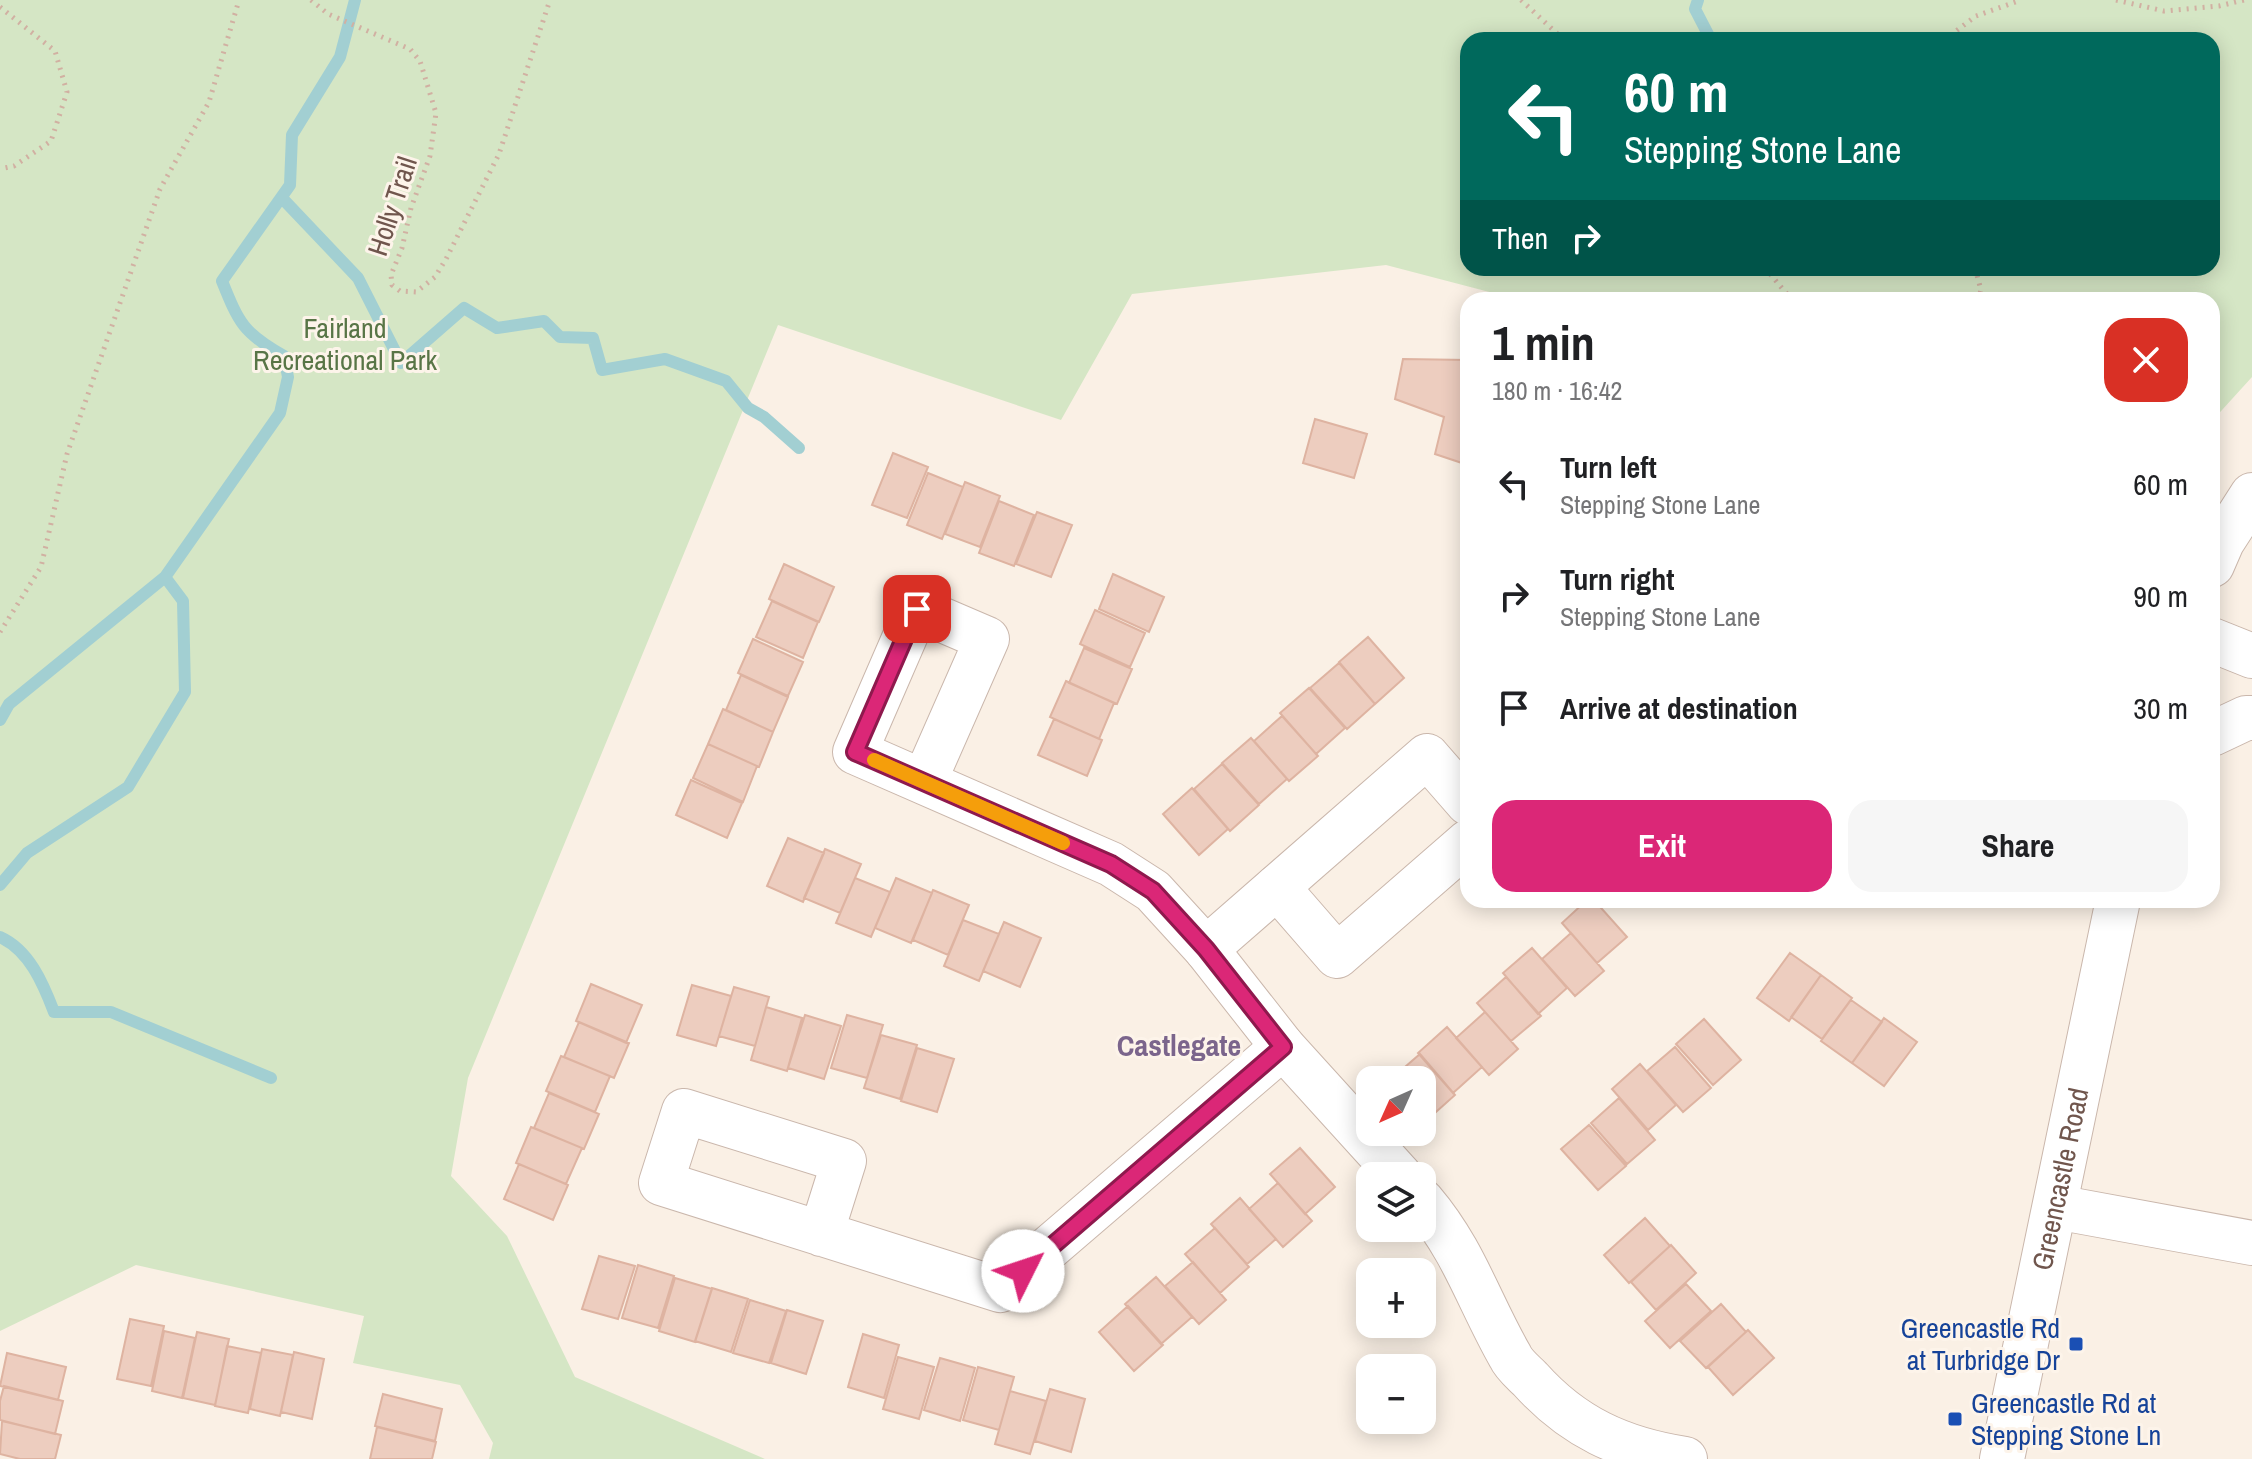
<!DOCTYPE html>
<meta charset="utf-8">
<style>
body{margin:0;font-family:"Archivo Narrow",sans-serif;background:#f6f6f6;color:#202124;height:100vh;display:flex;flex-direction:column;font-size:30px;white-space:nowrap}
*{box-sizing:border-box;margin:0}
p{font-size:26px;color:#757577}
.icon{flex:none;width:44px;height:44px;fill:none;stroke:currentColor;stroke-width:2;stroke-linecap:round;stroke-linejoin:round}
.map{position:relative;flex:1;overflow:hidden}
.side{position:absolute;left:1460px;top:292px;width:760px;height:616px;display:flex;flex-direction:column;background:#fff;border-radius:24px;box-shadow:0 4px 20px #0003}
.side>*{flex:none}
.top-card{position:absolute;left:1460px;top:32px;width:760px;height:244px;border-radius:24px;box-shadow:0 4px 20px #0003;background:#00695c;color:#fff;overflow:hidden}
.needle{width:52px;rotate:225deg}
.tools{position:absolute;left:1356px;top:1066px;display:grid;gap:16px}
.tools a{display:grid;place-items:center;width:80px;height:80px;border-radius:16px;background:#fff;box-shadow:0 4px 20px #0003;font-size:40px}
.pin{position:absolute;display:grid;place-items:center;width:68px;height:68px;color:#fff;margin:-34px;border-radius:16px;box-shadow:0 4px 12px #0006}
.me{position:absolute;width:88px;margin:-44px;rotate:49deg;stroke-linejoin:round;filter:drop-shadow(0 0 6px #0008)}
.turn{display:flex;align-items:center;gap:28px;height:168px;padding:0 32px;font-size:36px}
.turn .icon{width:104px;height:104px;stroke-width:2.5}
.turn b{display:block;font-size:56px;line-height:68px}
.then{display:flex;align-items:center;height:76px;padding:0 32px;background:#0003;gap:16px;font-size:30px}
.round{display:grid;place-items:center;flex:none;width:84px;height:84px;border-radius:24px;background:#f6f6f6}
.overview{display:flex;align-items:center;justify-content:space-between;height:136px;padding:0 32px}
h1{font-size:48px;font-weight:700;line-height:60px}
.primary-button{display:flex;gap:16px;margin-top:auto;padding:16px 32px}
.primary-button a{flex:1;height:92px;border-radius:24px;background:#db2777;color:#fff;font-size:32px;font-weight:700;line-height:92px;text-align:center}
.primary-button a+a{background:#f6f6f6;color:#202124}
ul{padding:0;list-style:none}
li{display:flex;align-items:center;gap:24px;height:112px;padding:0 32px}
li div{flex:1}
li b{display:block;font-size:30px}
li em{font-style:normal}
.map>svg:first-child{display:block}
.green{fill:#d5e6c5;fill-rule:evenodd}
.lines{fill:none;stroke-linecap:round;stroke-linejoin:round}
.stream{stroke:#a2cfd2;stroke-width:12}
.building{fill:#edcdbf;stroke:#deb3a1;stroke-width:2}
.minor-casing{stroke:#cab7ac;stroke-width:46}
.path{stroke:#d1b0a2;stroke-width:5;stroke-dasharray:2 6;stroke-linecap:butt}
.minor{stroke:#fff;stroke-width:44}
.route-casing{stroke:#8e194d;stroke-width:20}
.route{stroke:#db2777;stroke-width:14}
.slow{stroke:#f59e0b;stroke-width:14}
.transit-dot{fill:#1a4fb4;stroke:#fdf4ea;stroke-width:3}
.labels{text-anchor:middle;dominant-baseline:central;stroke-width:6;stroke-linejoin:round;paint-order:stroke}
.street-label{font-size:28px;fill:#70564d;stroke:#fdf4ea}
.park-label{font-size:28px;fill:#587546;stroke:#fdf4ea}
.transit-label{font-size:28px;fill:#164399;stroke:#fdf4ea;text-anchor:end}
.neighbourhood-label{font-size:30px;font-weight:bold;fill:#7b658c;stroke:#fdf4ea}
</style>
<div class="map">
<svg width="2252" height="1459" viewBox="0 0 2252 1459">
<rect width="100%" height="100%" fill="#faf0e5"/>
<!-- green -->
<path class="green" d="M0 0H2252V377L2212 421V300H1520L1386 265 1132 294 1061 420 778 325 468 1078 451 1176 507 1236 575 1377 765 1459H489L493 1443 460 1385 353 1363 364 1316 136 1265 0 1331ZM2212 40V268H1468V40Z"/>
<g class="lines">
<!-- stream -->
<path class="stream" d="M1698 0 1695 9 1711 40
M282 198 358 278 401 363 464 308 497 328 544 321 560 337 593 338 602 370 665 359 726 381 748 408 764 417 799 448
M0 720 9 704 165 577 280 413 288 377 284 356C243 333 239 323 222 281L290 185 292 135 340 57 355 0
M0 885 27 853 128 787 185 692 183 601 165 577
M0 937C29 950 43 983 54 1012H111L271 1078"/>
</g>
<!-- building -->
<path class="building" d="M1403 359 1468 360V465L1435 454 1444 417 1395 399Z
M1315 419 1367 434 1354 478 1303 463Z
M893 453 928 467 907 518 872 505Z
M928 473 963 487 942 539 907 525Z
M965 482 1000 496 980 547 945 534Z
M999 501 1034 515 1014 566 979 553Z
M1037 512 1072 525 1051 577 1016 564Z
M784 564 834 587 819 622 769 599Z
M1113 574 1164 597 1149 632 1099 609Z
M772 601 818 622 803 658 756 637Z
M1095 610 1145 633 1130 667 1080 644Z
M1368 637 1404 678 1375 704 1339 662Z
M753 639 803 662 788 696 738 673Z
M1084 648 1132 669 1117 704 1069 683Z
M1339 663 1375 704 1347 729 1310 688Z
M741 675 788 697 773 732 726 710Z
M1066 681 1114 703 1099 739 1050 717Z
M1309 688 1345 728 1316 754 1280 713Z
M723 709 773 732 759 767 708 744Z
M1282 716 1318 756 1289 781 1254 741Z
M1054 719 1102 740 1087 776 1038 755Z
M1251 738 1287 779 1259 804 1222 763Z
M708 744 757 766 743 802 693 778Z
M1222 764 1259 805 1230 831 1194 789Z
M691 780 742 803 727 838 676 815Z
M1192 788 1228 829 1199 855 1163 814Z
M788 838 824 853 803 902 767 886Z
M825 849 861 864 840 913 804 898Z
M855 878 890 892 871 937 836 923Z
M896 878 932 893 911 943 875 928Z
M933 890 969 905 948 955 913 940Z
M1587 900H1594L1627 937 1597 963 1562 923Z
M963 920 999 934 979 981 944 966Z
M1004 922 1041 938 1020 987 983 971Z
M1571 933 1604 971 1575 996 1542 959Z
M1532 948 1567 988 1538 1014 1503 973Z
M1790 953 1821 975 1789 1021 1757 998Z
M1821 975 1852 998 1822 1039 1791 1017Z
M1506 977 1541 1016 1511 1041 1477 1003Z
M591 984 642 1005 626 1043 576 1021Z
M692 985 731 996 716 1046 677 1035Z
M734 987 769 997 755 1046 719 1036Z
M1851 1000 1882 1022 1852 1063 1821 1041Z
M766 1007 802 1018 787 1071 751 1060Z
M1485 1012 1518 1049 1489 1075 1456 1038Z
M805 1015 841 1026 824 1079 788 1068Z
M847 1015 883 1025 867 1078 831 1068Z
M1884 1018 1917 1042 1884 1086 1852 1063Z
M1704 1019 1741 1060 1713 1085 1676 1044Z
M579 1022 629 1043 614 1078 564 1057Z
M1447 1027 1482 1067 1453 1093 1418 1053Z
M881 1035 917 1045 900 1099 864 1088Z
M1675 1047 1711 1088 1683 1112 1647 1071Z
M917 1048 954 1059 937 1112 901 1101Z
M1420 1054 1455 1095 1427 1120 1422 1114V1080L1391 1079Z
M561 1056 610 1076 595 1112 546 1091Z
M1640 1064 1676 1105 1648 1130 1612 1089Z
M549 1093 599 1114 584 1149 534 1128Z
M1619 1098 1655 1140 1627 1164 1591 1123Z
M1589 1125 1626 1166 1598 1190 1561 1149Z
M531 1127 582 1148 566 1184 516 1163Z
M1300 1148 1335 1187 1305 1214 1270 1174Z
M519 1164 568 1185 553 1220 504 1199Z
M1278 1183 1312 1221 1283 1247 1249 1209Z
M1240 1198 1276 1239 1247 1264 1211 1224Z
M1645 1218 1670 1246 1629 1283 1604 1255Z
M1215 1228 1249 1267 1220 1293 1185 1254Z
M1671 1245 1696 1273 1656 1310 1631 1282Z
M599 1256 635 1266 618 1319 582 1309Z
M1193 1262 1226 1300 1199 1324 1165 1286Z
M638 1265 674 1276 658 1328 622 1318Z
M1156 1277 1192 1317 1161 1344 1125 1304Z
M675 1278 712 1289 695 1342 659 1331Z
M1686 1284 1711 1311 1670 1348 1645 1321Z
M712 1288 748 1299 731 1352 695 1341Z
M750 1300 786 1311 769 1363 733 1353Z
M1721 1304 1746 1332 1706 1368 1680 1341Z
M1128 1306 1163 1345 1134 1371 1099 1332Z
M787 1310 823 1321 806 1374 771 1363Z
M130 1319 164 1326 151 1386 117 1379Z
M1748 1330 1774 1358 1733 1395 1708 1367Z
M164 1331 195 1338 182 1398 152 1391Z
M197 1332 229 1339 215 1405 183 1398Z
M863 1334 899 1345 884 1398 848 1387Z
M227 1346 261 1353 248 1413 215 1406Z
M262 1349 293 1355 280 1416 250 1409Z
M294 1352 324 1359 312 1419 281 1412Z
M7 1353 66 1367 58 1400 0 1386Z
M898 1357 934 1367 919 1419 883 1409Z
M940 1358 975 1368 960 1421 924 1410Z
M978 1367 1014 1377 999 1430 963 1420Z
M4 1386 63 1401 55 1434 0 1420V1401Z
M1050 1389 1085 1399 1071 1452 1035 1441Z
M1010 1391 1046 1401 1030 1454 995 1444Z
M383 1394 442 1409 435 1441 375 1426Z
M2 1421 61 1435 55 1459H20L0 1454Z
M377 1427 436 1442 432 1459H370Z"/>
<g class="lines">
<defs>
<g id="minor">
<path d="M2212 565 2222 542 2252 495"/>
<path d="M2212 640 2252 656"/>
<path d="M2212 734 2246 718H2252"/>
<path d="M924 782 987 639 917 609 855 752 1111 864 1153 891 1206 949 1283 1047 1400 1176"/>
<path d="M1277 887 1337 956 1468 842"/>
<path d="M1206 949 1427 756 1468 803"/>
<path d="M1422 1201C1464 1250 1479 1302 1510 1356 1514 1365 1523 1372 1530 1379 1573 1427 1621 1449 1685 1459"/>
<path d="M2056 1207 2252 1243"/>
<path d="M821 1234 844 1161 684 1111 661 1183 1000 1290 1283 1047"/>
<path id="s1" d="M2002 1459 2118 900"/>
</g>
</defs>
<!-- minor casing -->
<use href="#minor" class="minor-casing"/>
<!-- path -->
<path class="path" d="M311 0 328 14 410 49 420 61 436 113 430 156 411 208 402 248 391 275 392 285 400 291 416 292 435 277 446 259 499 154 550 0
M1521 0 1564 40
M2116 0 2164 11 2219 6 2244 0
M0 7 55 51 67 92 51 141 14 166 0 169
M1944 40 1976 16 2021 0
M1765 268 1792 300
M1975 268 1981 290 1978 300
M0 632 41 567 67 454 160 189 209 102 239 0"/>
<!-- minor -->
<use href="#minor" class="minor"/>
</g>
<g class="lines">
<defs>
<path id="route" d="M917 609 855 752 1111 864 1153 891 1206 949 1283 1047 1023 1271"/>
</defs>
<!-- route casing -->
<use href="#route" class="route-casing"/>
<!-- route -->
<use href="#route" class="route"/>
<!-- slow -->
<path class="slow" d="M874 760 1063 843"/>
</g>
<!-- markers -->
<g class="transit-dot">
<rect x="2068" y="1336" width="16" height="16" rx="4"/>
<rect x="1947" y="1411" width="16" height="16" rx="4"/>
</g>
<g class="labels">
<!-- street labels -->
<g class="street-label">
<text transform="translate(392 206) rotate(-72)">Holly Trail</text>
<text stroke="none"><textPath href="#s1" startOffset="286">Greencastle Road</textPath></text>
</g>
<!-- park labels -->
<g class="park-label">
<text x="345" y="328">Fairland<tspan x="345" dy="32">Recreational Park</tspan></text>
</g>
<!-- transit labels -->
<g class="transit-label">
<text x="2060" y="1328">Greencastle Rd<tspan x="2060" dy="32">at Turbridge Dr</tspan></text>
<text x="1971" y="1403" text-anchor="start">Greencastle Rd at<tspan x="1971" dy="32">Stepping Stone Ln</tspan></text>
</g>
<!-- neighbourhood labels -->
<g class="neighbourhood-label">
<text x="1179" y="1045">Castlegate</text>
</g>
</g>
</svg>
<div class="tools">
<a><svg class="needle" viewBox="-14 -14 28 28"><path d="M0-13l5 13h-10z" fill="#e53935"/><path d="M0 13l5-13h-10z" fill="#757577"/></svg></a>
<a><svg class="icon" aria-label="layers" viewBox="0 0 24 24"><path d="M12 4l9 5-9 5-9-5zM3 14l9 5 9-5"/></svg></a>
<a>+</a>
<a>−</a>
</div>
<div class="pin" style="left:917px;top:609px;background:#d93025"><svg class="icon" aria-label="arrive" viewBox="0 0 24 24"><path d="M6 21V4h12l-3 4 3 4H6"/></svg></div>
<svg class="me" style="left:1023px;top:1271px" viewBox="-20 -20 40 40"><circle r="19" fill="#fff"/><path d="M0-13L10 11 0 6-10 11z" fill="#db2777"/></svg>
<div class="top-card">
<div class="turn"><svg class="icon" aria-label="left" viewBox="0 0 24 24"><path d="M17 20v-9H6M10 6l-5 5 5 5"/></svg><div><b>60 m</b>Stepping Stone Lane</div></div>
<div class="then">Then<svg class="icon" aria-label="right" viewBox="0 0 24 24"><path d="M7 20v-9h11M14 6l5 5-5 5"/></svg></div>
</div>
<section class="side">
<div class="overview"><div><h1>1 min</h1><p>180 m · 16:42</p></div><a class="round" style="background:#d93025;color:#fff"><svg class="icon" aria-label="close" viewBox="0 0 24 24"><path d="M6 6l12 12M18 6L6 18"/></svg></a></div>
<ul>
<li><svg class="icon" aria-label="left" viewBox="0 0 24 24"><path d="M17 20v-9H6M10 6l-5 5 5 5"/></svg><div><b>Turn left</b><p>Stepping Stone Lane</p></div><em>60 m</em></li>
<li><svg class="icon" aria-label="right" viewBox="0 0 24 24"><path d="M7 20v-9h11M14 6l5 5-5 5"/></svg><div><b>Turn right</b><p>Stepping Stone Lane</p></div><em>90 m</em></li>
<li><svg class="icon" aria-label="arrive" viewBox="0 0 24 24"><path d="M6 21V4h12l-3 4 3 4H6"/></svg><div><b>Arrive at destination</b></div><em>30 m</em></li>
</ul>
<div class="primary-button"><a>Exit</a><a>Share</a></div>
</section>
</div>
